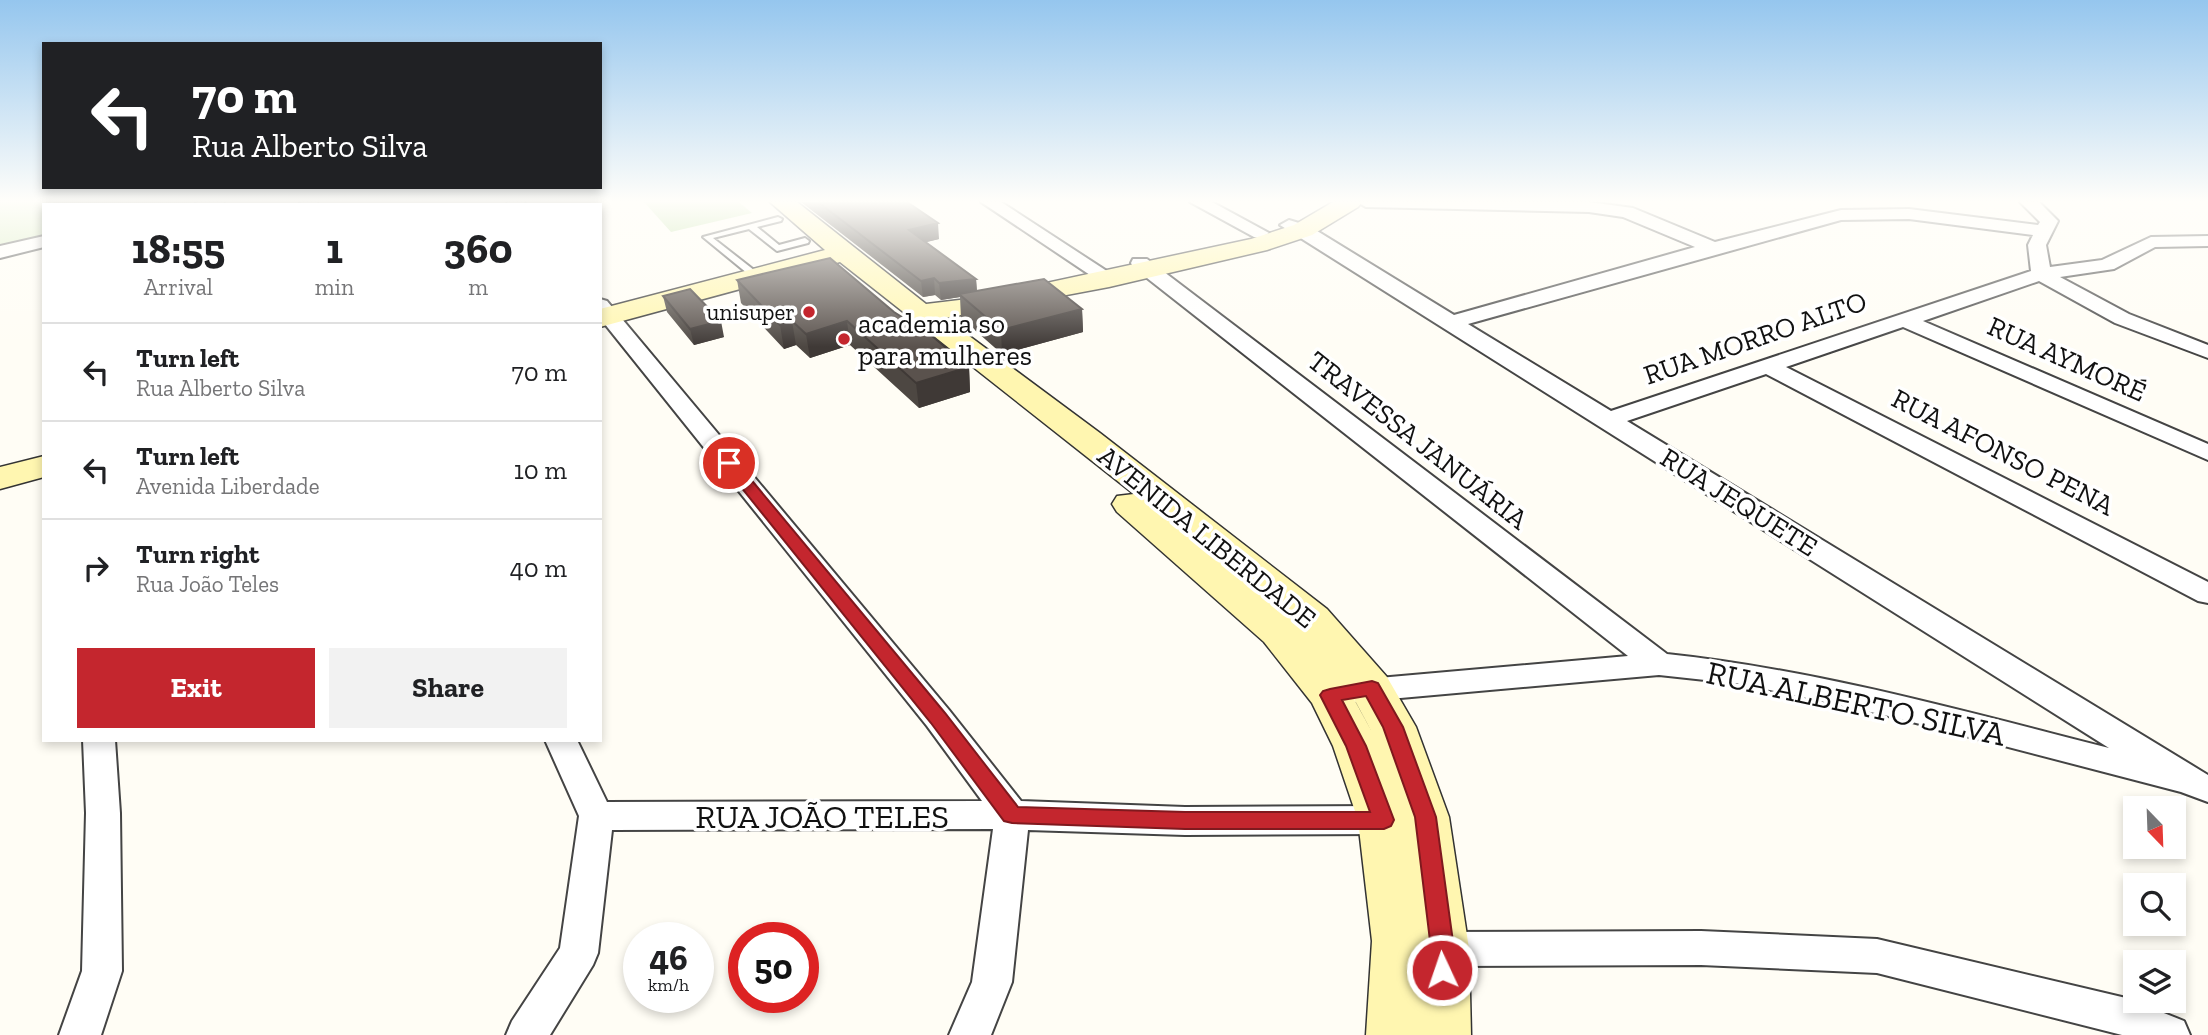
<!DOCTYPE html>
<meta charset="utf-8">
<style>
body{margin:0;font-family:"Zilla Slab",serif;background:#f2f2f2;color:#202124;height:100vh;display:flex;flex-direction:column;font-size:26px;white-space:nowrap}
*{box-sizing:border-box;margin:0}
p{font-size:23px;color:#757577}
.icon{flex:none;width:38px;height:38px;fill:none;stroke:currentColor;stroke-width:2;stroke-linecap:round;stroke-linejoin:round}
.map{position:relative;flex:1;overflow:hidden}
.panel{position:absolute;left:42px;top:203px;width:560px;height:539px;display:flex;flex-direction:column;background:#fff;border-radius:0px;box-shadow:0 4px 10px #0003}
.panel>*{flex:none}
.banner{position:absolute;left:42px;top:42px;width:560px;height:147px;border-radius:0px;box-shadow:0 4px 10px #0003;background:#202124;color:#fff;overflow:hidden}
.needle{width:46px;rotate:157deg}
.tools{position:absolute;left:2123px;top:796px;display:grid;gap:14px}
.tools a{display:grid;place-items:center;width:63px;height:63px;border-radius:0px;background:#fff;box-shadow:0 4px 10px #0003;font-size:35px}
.speed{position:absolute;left:623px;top:922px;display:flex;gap:14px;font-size:35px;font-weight:700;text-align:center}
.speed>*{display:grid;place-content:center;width:91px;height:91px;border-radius:50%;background:#fff;box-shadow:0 4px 10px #0003;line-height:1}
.speed small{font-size:18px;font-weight:400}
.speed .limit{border:10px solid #d22;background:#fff;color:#111}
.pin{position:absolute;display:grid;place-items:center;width:60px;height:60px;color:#fff;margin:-30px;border:4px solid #fff;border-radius:50%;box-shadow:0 2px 7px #0007}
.me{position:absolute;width:77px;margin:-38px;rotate:357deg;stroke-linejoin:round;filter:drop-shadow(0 0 5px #0008)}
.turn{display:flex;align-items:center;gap:24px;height:147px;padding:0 35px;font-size:32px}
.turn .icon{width:91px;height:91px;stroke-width:2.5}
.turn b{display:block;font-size:49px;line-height:60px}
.eta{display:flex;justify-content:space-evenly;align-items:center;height:119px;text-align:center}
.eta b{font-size:42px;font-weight:700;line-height:49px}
.action{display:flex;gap:14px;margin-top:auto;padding:14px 35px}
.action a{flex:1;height:80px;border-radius:0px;background:#c4262e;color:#fff;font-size:28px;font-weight:700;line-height:80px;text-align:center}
.action a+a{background:#f2f2f2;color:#202124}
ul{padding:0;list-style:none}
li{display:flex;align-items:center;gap:21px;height:98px;padding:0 35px;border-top:2px solid #e0e0e0}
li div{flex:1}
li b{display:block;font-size:26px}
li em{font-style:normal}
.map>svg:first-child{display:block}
.green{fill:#d5ebbd}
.forest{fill:#b9dc9c}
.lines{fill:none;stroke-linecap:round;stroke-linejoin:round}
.service-casing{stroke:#444;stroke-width:4}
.minor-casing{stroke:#444;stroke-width:4}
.secondary-casing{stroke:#333;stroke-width:3}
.service{fill:#fff;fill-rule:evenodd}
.minor{fill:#fff;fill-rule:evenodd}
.secondary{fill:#fff6b0;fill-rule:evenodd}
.wall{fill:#4d4742}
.shaded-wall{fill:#3f3936}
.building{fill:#5a524d;stroke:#3f3936;stroke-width:2}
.route{fill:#c4262e;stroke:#7f191e;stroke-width:2}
.poi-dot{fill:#c4262e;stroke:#fff;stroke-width:2.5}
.labels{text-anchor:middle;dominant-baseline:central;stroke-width:7;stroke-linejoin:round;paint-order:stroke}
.far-poi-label{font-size:23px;fill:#111;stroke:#fff;text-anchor:end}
.poi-label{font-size:28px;fill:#111;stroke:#fff;text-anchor:start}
.street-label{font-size:28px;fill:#111;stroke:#fff}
.near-street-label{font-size:33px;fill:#111;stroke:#fff}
</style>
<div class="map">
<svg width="2208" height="1035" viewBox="0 0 2208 1035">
<rect width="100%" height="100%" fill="#fffdf5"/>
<!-- green -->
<path class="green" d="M0 202H192L179 205H44V236L0 246Z"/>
<!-- forest -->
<path class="forest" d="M644 202H739L752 213 671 232Z"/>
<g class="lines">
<defs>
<path id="service" d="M778 217 782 219 781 221 757 227 779 245 805 238 809 241 808 243 777 251 749 229 713 238 759 274V278H753L703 237Z"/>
<path id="minor" d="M197 202H224L222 205H195Z
M300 202H317L318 205H301Z
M507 202H524L526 205H509Z
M981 202H1001L1119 279 1109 285 1102 283Z
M1190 202H1212L1269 233 1260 238 1254 237Z
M1357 202H1589L1633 208 1715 242 1841 210 1909 209 2038 225 2040 222 2020 202H2039L2058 221 2046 245 2050 267 2102 260 2151 237 2208 236V246L2155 247 2114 269 2060 277 2129 314 2208 345V358L2115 323 2039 281 1923 321 2208 444V460L1903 327 1786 367 2208 582V603L2198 601 1766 374 1627 421 2208 775V802L2181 792 1893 717 1742 684 1659 675 1356 702 1345 699 1340 691 1345 683 1356 680 1628 656 1133 267 1131 263 1133 259H1147L1667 654C1817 670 1963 711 2109 748L1280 225 1289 220 1309 226 1454 315 1695 247 1623 217 1589 212 1366 207ZM1909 219 2033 235 2028 245 2031 271 1611 411 1468 324 1841 220Z
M44 236V247L0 258V246Z
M600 299 607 301 949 710 1021 801 1185 807 1383 806 1395 810 1401 820 1395 830 1383 834 1185 835 1028 830 1012 982 991 1035H949L972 982 993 829 612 830 598 953 593 965 550 1035H506L512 1021 560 948 579 816 545 740H577L607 802 982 801 927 726 600 318Z
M83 740H115L120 813 122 971 101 1035H59L82 971 86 813Z
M1701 931 1877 939 2126 998 2184 1021 2190 1035H2122L1877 973 1701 965 1442 966 1428 961 1423 949 1428 937 1442 932Z"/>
<path id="secondary" d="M770 202H797L926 304 976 298 1251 239 1294 225 1333 202H1362L1358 207 1312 235 1267 250 1109 287 945 318 1100 433 1327 609 1387 677 1416 727 1449 817 1469 949 1471 1035H1366L1372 941 1358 820 1333 746 1312 703 1264 642 1117 512 1112 504 1117 496 1134 494 840 262 600 327V309L825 250ZM1349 690 1373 734 1352 695Z
M44 456V477L0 489V467Z"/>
</defs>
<!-- service casing -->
<use href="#service" class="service-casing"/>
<!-- minor casing -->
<use href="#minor" class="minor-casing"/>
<!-- secondary casing -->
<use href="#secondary" class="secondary-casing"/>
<!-- service -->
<use href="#service" class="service"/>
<!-- minor -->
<use href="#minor" class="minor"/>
<!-- secondary -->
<use href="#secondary" class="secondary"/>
</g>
<!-- wall -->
<path class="wall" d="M801 202H907L939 239 926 242 976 279 977 291 1082 309 1083 332 1002 354 961 318 960 297 941 300 935 295 923 297Z
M737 280 969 367 970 392 919 408 850 345 810 358 796 345 784 349 741 303Z
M663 296 724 337 694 345 667 312Z"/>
<!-- shaded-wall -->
<path class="shaded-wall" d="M938 223 939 239 911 246 909 230Z
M934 278 935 295 923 297 921 281Z
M976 279 977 295 959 294 960 297 941 300 939 283Z
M1082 309 1083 332 1002 354 1001 330Z
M721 321 724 337 694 345 690 329Z
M792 321 796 345 784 349 780 325Z
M847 321 850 345 810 358 806 334Z
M969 367 970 392 919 408 916 383Z"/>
<!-- building -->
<path class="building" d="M818 202H907L938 223 909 230 976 279 939 283 934 278 921 281Z
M830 258 894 312 932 336 969 367 916 383 847 321 806 334 792 321 780 325 737 280Z
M1044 279 1082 309 1001 330 959 294Z
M690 289 721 321 690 329 663 296Z"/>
<!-- sky -->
<linearGradient id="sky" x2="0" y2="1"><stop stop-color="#95c6ee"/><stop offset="0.58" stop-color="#fffefa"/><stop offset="1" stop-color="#fffefa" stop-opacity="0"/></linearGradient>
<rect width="2208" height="347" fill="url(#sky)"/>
<!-- route -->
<path class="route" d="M729 458 734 459 945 713 1018 807 1185 812H1370L1346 746 1320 695 1323 691 1330 689 1372 681 1378 683 1403 727 1436 817 1454 949V970L1451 978 1442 981 1434 978 1430 970 1431 949 1415 817 1383 727 1366 696 1342 700 1366 746 1394 820 1391 826 1384 829H1185L1012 823 1004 821 931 723 724 466 722 463Z"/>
<!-- markers -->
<g class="poi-dot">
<circle cx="809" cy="312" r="7"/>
<circle cx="844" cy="339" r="7"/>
</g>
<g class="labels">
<!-- far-poi labels -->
<g class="far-poi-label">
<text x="795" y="312">unisuper</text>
</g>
<!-- poi labels -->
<g class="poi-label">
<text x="858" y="323">academia so<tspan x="858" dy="32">para mulheres</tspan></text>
</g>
<!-- street labels -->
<g class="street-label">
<text transform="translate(1755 338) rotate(-19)">RUA MORRO ALTO</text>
<text transform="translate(2067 359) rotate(24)">RUA AYMORÉ</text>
<text transform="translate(1418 440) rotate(38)">TRAVESSA JANUÁRIA</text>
<text transform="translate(2003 452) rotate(27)">RUA AFONSO PENA</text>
<text transform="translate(1739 502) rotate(32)">RUA JEQUETE</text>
<text transform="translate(1207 537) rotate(39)">AVENIDA LIBERDADE</text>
</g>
<!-- near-street labels -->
<g class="near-street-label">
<text transform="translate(1856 703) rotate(12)">RUA ALBERTO SILVA</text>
<text x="822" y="816">RUA JOÃO TELES</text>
</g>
</g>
</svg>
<div class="tools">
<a><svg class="needle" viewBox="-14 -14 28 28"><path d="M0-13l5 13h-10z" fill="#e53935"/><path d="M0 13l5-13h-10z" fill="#757577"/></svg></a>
<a><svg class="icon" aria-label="search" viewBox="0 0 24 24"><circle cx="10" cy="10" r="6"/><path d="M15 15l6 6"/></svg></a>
<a><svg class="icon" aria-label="layers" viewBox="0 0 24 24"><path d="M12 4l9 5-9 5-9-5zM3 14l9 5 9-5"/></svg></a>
</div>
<div class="speed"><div>46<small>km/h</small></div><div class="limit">50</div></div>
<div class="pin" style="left:729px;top:463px;background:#d93025"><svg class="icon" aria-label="arrive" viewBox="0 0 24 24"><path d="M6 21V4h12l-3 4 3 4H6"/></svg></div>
<svg class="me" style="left:1442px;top:970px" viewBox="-20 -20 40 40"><circle r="17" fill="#c4262e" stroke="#fff" stroke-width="3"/><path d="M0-11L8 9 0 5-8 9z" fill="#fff"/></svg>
<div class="banner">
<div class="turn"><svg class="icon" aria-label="left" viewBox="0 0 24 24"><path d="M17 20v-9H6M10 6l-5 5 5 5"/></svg><div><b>70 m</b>Rua Alberto Silva</div></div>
</div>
<section class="panel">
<div class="eta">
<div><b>18:55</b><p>Arrival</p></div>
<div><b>1</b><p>min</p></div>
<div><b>360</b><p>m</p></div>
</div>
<ul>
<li><svg class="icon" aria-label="left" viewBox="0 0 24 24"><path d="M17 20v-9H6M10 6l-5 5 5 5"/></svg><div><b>Turn left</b><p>Rua Alberto Silva</p></div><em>70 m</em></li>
<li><svg class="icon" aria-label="left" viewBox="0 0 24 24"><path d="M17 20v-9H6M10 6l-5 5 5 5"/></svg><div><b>Turn left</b><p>Avenida Liberdade</p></div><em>10 m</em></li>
<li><svg class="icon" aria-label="right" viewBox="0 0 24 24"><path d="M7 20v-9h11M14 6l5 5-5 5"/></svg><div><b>Turn right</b><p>Rua João Teles</p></div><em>40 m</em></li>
</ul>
<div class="action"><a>Exit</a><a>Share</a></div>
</section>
</div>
